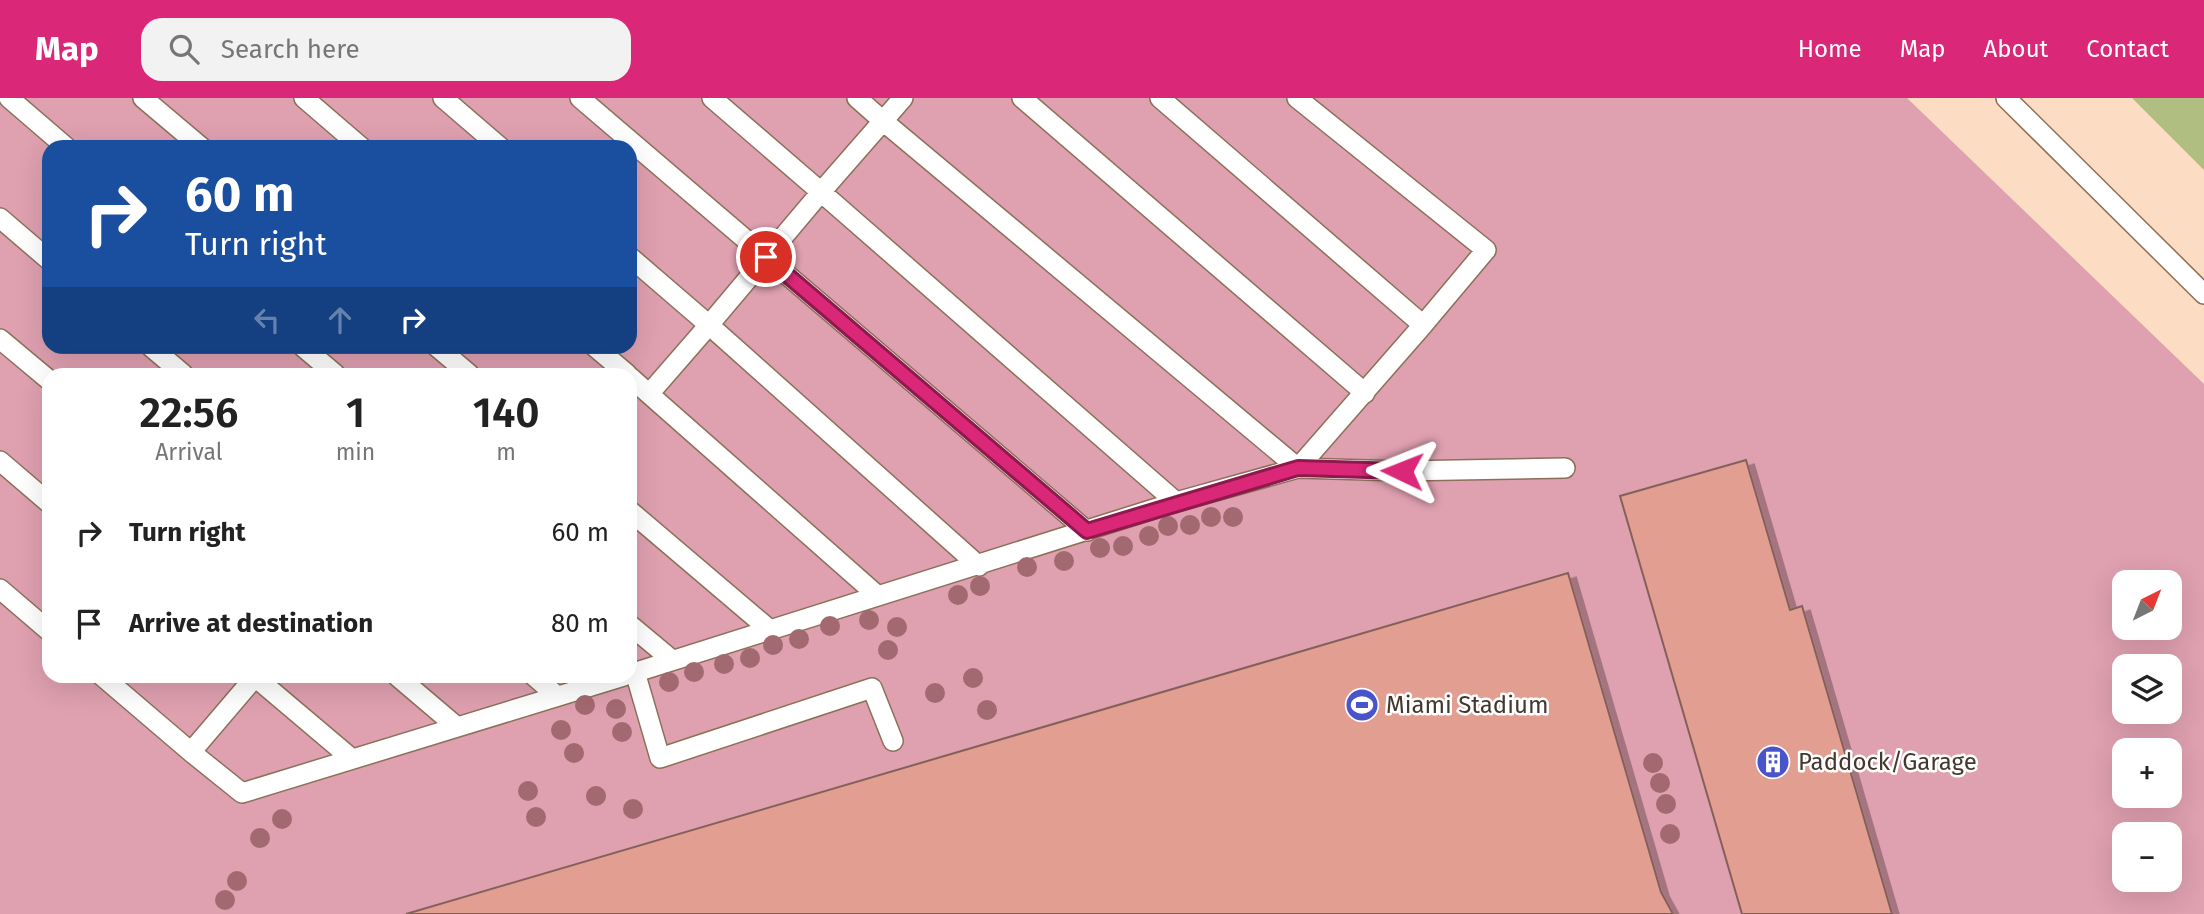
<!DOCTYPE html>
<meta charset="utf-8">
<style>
body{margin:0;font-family:"Fira Sans",sans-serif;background:#f2f2f2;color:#222;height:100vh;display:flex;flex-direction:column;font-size:26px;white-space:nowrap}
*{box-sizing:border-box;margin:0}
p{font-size:23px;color:#767676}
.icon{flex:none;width:38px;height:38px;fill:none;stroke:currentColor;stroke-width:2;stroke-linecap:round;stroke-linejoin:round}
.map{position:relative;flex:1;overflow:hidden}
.sheet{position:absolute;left:42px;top:270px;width:595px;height:315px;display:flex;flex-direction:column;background:#fff;border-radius:21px;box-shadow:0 7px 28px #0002}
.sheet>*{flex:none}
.guide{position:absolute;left:42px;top:42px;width:595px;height:214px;border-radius:21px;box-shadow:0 7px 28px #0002;background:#1a4fa0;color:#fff;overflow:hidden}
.needle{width:46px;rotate:42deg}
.tools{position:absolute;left:2112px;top:472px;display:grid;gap:14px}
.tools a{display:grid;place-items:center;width:70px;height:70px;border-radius:14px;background:#fff;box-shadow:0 7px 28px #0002;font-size:35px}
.pin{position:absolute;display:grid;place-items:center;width:60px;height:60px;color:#fff;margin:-30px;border:4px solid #fff;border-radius:50%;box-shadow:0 2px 7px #0007}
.me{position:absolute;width:77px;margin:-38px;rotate:272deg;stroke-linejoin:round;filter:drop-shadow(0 0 5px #0008)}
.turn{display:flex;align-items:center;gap:24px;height:147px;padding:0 28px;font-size:32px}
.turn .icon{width:91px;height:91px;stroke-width:2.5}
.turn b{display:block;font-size:49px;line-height:60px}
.lanes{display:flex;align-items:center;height:66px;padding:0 28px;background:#0003;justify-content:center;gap:35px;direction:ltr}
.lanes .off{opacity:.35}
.eta{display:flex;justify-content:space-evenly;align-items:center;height:119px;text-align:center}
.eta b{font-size:42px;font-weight:600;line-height:49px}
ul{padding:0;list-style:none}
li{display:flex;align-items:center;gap:21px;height:91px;padding:0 28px}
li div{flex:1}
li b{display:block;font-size:26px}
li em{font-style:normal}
header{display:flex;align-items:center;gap:42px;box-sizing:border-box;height:98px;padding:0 35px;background:#db2777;color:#fff}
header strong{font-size:33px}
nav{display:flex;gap:38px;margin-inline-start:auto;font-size:24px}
.search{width:490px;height:63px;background:#f2f2f2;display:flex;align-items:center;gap:18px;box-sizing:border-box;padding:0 24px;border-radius:21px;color:#767676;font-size:26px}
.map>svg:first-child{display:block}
.green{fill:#dfa0b0;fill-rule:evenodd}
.water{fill:#b0be81}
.building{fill:#e19e91;stroke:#85615a;stroke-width:2;filter:url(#shadow)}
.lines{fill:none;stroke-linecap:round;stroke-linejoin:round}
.lane-casing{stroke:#8d7059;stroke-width:22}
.lane{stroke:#fff;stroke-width:19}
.tree{fill:#a36970}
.route-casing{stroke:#8e194d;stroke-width:18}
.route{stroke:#db2777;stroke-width:12}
.labels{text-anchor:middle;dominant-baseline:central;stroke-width:5;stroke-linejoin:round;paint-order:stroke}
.poi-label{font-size:24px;fill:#44382e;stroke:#fff;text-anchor:start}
</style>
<header>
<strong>Map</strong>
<div class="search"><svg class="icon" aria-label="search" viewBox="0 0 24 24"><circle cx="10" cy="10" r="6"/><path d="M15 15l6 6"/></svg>Search here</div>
<nav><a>Home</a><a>Map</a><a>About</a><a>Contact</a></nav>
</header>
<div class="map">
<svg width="2204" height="816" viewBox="0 0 2204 816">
<defs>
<filter id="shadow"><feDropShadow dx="8" dy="4.5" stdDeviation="0" flood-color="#0004"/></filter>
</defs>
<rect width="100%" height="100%" fill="#fcdcc3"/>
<!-- green -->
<path class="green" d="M0 0H1907L2204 286V816H0ZM49 49H630V248H49ZM49 276H630V578H49ZM2124 485H2170V530H2124ZM2124 569H2170V614H2124ZM2124 653H2170V698H2124ZM2124 737H2170V782H2124Z"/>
<!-- water -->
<path class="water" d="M2132 0H2204V72Z"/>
<!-- building -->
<path class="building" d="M1746 362 1790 512 1802 508 1892 816H1742L1620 398Z
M1568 475 1661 794 1673 816H406Z"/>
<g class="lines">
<defs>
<path id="lane" d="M9 0 66 49
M143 0 201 49
M304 0 361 49
M443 0 500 49
M580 0 1087 433
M712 0 821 94 883 23 857 0
M1022 0 1365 295
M1160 0 1423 227 1298 370
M1297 0 1486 152 1423 227
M2006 0 2204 196
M0 120 49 162
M630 159 709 227 649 296 630 279
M0 241 49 282
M150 248 183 276
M302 248 335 276
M436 248 469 276
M594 248 627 276
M649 296 878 498
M0 363 49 405
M1298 370 1402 373 1565 370
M630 413 770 532
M979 468 709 227 821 94 1176 404
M0 491 49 533
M630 527 672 562
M635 574 660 660 872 590 893 643
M630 576 1176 404 1298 370 883 23 903 0
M102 578 191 654 255 579 352 661
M397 578 457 629
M534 578 557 598
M191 654 242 695 624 578"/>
</defs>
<!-- lane casing -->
<use href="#lane" class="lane-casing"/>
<!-- lane -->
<use href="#lane" class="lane"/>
</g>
<!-- trees -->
<g class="tree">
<circle cx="1211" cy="419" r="10"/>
<circle cx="1233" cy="419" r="10"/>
<circle cx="1190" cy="427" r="10"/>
<circle cx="1168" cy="428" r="10"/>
<circle cx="1149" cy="438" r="10"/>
<circle cx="1123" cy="448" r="10"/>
<circle cx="1100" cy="450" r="10"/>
<circle cx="1064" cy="463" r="10"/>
<circle cx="1027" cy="469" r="10"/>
<circle cx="980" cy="488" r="10"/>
<circle cx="958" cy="497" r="10"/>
<circle cx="869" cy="522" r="10"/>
<circle cx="830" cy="528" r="10"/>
<circle cx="897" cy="529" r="10"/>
<circle cx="799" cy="541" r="10"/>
<circle cx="773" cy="547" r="10"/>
<circle cx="888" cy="552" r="10"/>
<circle cx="750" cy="560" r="10"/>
<circle cx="724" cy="566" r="10"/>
<circle cx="694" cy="574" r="10"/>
<circle cx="973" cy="580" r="10"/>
<circle cx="669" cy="584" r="10"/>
<circle cx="935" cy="595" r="10"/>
<circle cx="585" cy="607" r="10"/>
<circle cx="616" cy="611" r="10"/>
<circle cx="987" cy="612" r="10"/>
<circle cx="561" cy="632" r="10"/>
<circle cx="622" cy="634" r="10"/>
<circle cx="574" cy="655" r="10"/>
<circle cx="1653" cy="665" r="10"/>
<circle cx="1660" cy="685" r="10"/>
<circle cx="528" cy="693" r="10"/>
<circle cx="596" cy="698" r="10"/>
<circle cx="1666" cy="706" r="10"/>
<circle cx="633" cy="711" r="10"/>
<circle cx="536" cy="719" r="10"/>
<circle cx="282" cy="721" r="10"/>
<circle cx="1670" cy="736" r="10"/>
<circle cx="260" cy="740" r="10"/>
<circle cx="237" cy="783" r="10"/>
<circle cx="225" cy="802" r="10"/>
</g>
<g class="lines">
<defs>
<path id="route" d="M766 159 1087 433 1298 370 1402 373"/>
</defs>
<!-- route casing -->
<use href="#route" class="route-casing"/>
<!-- route -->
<use href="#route" class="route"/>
</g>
<!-- icons -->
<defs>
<symbol id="stadium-disc" viewBox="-11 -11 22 22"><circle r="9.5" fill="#4a54ca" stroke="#fff"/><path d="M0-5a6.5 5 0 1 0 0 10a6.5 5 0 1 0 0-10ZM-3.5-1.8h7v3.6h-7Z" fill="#fff"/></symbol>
<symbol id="building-disc" viewBox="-11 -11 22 22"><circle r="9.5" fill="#4a54ca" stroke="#fff"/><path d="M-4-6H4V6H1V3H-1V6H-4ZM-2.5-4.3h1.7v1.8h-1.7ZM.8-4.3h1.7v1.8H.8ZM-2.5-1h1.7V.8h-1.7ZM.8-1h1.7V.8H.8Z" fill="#fff"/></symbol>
</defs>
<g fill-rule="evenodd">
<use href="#stadium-disc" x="1343" y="588" width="38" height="38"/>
<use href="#building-disc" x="1754" y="645" width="38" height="38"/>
</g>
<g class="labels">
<!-- poi labels -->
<g class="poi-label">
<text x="1386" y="607">Miami Stadium</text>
<text x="1798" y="664">Paddock/Garage</text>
</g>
</g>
</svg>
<div class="tools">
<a><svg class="needle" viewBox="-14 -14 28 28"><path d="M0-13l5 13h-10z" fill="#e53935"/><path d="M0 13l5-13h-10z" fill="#767676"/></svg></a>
<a><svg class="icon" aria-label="layers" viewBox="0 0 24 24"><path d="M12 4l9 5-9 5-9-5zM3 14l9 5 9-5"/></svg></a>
<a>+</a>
<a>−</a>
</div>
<div class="pin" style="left:766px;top:159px;background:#d93025"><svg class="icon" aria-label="arrive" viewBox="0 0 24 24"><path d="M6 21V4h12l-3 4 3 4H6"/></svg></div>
<svg class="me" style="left:1402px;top:373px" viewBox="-20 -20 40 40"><path d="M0-17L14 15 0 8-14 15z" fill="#db2777" stroke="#fff" stroke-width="4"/></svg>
<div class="guide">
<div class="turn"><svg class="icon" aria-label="right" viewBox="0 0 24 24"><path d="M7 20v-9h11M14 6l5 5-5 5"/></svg><div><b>60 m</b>Turn right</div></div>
<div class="lanes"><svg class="icon off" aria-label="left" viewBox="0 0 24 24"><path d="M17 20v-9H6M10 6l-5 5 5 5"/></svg><svg class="icon off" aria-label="ahead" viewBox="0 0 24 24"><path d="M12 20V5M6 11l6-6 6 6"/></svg><svg class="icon" aria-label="right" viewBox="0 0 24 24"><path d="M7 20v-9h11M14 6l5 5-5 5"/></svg></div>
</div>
<section class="sheet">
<div class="eta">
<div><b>22:56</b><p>Arrival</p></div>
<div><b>1</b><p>min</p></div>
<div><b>140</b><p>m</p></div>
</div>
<ul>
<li><svg class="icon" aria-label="right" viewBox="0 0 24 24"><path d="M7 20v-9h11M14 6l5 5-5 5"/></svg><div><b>Turn right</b></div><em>60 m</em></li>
<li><svg class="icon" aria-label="arrive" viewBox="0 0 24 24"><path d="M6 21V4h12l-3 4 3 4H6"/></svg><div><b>Arrive at destination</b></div><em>80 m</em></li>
</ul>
</section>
</div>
